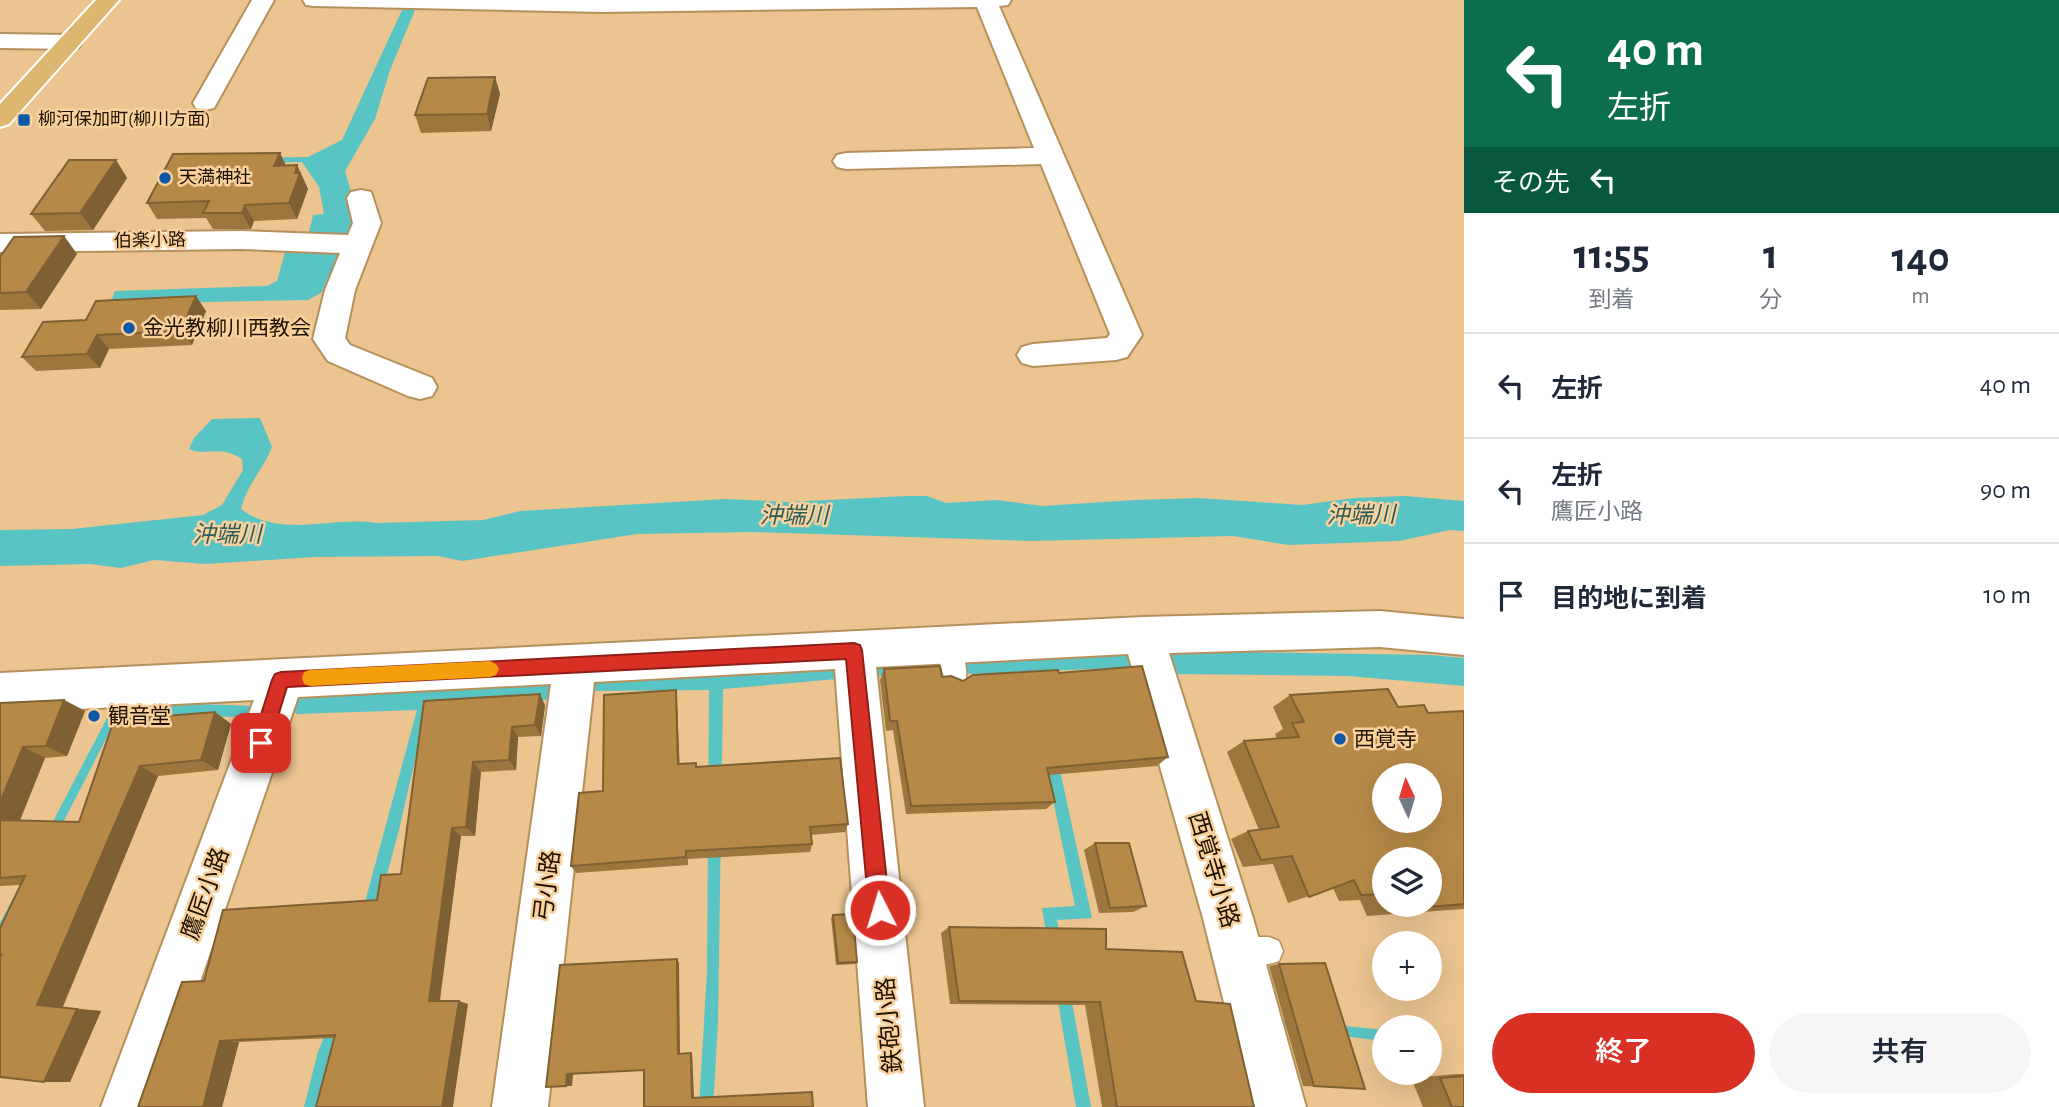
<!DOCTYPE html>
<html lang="ja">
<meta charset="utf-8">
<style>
body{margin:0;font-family:"Alegreya Sans","Noto Sans JP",sans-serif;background:#f6f6f7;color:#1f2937;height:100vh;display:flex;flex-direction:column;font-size:26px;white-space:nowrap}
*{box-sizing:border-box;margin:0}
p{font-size:23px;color:#747a83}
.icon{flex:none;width:38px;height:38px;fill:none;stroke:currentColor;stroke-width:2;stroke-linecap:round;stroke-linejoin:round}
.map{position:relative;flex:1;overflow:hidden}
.details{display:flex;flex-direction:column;background:#fff;width:595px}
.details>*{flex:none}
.top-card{background:#0b6e4f;color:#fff;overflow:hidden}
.needle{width:46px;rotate:356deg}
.buttons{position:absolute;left:1372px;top:763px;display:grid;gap:14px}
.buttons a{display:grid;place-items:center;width:70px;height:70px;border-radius:50%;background:#fff;box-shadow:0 7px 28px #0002;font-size:35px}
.pin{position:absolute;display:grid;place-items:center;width:60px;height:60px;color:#fff;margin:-30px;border-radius:14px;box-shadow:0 4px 10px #0006}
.me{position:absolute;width:77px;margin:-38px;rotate:355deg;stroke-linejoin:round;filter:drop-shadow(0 0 5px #0008)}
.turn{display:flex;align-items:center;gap:24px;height:147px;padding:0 28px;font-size:32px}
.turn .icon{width:91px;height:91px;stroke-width:2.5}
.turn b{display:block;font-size:49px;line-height:60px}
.then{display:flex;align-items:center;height:66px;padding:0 28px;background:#0003;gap:14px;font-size:26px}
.eta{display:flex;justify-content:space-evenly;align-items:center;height:119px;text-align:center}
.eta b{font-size:42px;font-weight:600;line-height:49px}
.button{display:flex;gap:14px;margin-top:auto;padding:14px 28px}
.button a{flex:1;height:80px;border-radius:42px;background:#d93025;color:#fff;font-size:28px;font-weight:600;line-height:80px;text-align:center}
.button a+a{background:#f6f6f7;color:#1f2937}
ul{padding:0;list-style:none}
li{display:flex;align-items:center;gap:21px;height:105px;padding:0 28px;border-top:2px solid #e0e1e3}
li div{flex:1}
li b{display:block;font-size:26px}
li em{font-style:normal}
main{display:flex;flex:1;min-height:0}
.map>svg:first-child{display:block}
.water{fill:#58c4c4}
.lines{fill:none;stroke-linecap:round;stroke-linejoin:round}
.lane-casing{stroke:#b5905d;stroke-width:3}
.street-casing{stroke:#b5905d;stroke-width:4}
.primary-casing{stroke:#fff;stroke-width:4}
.lane{fill:#fff;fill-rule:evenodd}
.street{fill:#fff;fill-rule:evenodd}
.primary{fill:#ddb770;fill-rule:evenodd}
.wall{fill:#9d763e;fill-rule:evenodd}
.shaded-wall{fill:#7f6032}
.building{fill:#b68948;stroke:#7f6032;stroke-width:2;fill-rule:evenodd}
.route{fill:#d93025;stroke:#8d1f18;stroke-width:2}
.slow{fill:#f59e0b}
.poi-dot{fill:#0e58a7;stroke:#f8d19d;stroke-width:2.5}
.labels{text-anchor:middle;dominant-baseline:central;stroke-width:5;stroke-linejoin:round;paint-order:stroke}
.far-poi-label{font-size:18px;fill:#1e1100;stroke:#f8d19d;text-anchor:start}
.far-street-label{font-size:18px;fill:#1e1100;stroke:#f8d19d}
.poi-label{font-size:21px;fill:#1e1100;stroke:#f8d19d;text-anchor:start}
.water-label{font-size:23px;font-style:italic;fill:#2c5b5b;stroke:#f8d19d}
.near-street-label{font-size:24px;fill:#1e1100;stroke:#f8d19d}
</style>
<main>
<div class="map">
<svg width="1464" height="1107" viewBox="0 0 1464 1107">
<rect width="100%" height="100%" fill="#ebc490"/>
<!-- water -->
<path class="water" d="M402 10H415L390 70 375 119 345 171 357 213 349 238 321 293 308 300 110 304 115 291 267 286 277 281 287 245H306L313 215 324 214 319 187 302 162 244 163 245 158 308 157 342 140Z
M260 418 272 447C263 470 247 484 241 509 281 539 332 516 377 523L483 520 520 511 726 499 787 502 908 496H927L946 503 996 500 1042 506 1135 500 1199 498 1302 505 1355 498 1405 496 1464 501V531L1450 530 1399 541 1289 545 1233 536 1031 541 752 532 637 534 462 561 438 556 314 557 206 564 154 560 121 568 90 564 0 566V530L72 529 203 515 222 505 243 470 242 459C219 444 207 457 189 449L194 438 212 419Z
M1240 652 1431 655 1464 658V686L1348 676 1177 674 1143 667 1020 672 1058 761 1092 918 1057 920 1091 1107H1076L1042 908 1075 906 1046 765 1008 673 872 676 723 689 718 1024 713 1107H699L707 972 709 690 588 691 558 699 430 708 426 712 399 830 324 1107H304L317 1055 339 998 417 710 296 714 294 708 295 701 303 698 835 665Z
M195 704 259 706 256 717 122 716 111 729 0 946V923L108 716C130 698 168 705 195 704Z
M1277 1019 1384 1030V1041L1274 1028Z"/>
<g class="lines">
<defs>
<path id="lane" d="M949 636 957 639C963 652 970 673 964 686L956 689 948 686C942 673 935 652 941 639Z
M1237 937H1269L1279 941 1283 951 1279 961C1263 967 1243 967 1227 961L1223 951 1227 941Z"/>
<path id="street" d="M252 0H274L214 108 205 110 196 108 193 103Z
M303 0H1011L1008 5 999 6 1142 335 1127 357 1116 360 1033 366 1022 363 1017 355 1022 347 1033 344 1107 338 1110 334 1041 164 846 169 837 167 833 161 837 155 846 153 1034 148 977 7 602 12 314 6 306 5Z
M0 34 71 35 79 37 82 42 79 47 71 49 0 48Z
M361 190 371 192 381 223 355 290 345 338 350 345 432 378 437 387 432 396 420 399 408 396 328 361 313 339 325 290 340 253 241 249 0 252V234L241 231 348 235 353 223 347 198 351 192Z
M1380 611 1464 619V655L1380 647 1169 653 1253 918 1306 1107H1250L1203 918 1128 654 876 667 924 1107H868L835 669 594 682 548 1107H492L551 684 298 697 157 1107H101L254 700 0 713V673L1143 617Z"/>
<path id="primary" d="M96 0H119L9 124 0 127V104Z"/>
</defs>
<!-- lane casing -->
<use href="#lane" class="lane-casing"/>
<!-- street casing -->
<use href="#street" class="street-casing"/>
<!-- primary casing -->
<use href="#primary" class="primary-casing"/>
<!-- lane -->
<use href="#lane" class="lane"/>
<!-- street -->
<use href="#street" class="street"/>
<!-- primary -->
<use href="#primary" class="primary"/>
</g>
<!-- wall -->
<path class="wall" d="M495 77 500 94 491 131 421 133 415 115Z
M280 153 286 165H297L308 189 297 219 254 221 251 229H213L206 218 157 219 147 203Z
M116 160 127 178 93 230 45 231 31 214Z
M64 236 77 254 41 309 0 310V257Z
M206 311 192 345 109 349 100 368 36 371 22 357 86 320Z
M884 669 942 677 963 681 1059 673 1168 757 1157 766 1049 775 1055 802 1046 809 906 814 893 730 886 731 880 680Z
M676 690 677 702 679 764 696 767 848 824 845 832 811 835 812 844 810 852 688 859V865L576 873 571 866 603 791Z
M1290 695 1398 707 1428 713 1464 711V909L1367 916 1360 900 1339 901 1333 888 1288 903 1273 864 1243 867 1231 839 1248 831 1259 830 1227 752 1244 741 1277 739 1275 734 1283 729 1273 707ZM1384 859 1430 905H1384Z
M64 700 85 711 67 756 45 758 20 821 79 822 114 720 215 712 231 724 218 770 158 776 63 1007 101 1011 70 1082H44L0 1077V928L20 885 0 886V703Z
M424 701 545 705 541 736 518 737 516 770 481 772 475 836H461L440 1001 468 1004 334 1038 239 1042 222 1107 204 981 377 900 401 874Z
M1095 843 1146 906 1133 912 1099 913 1084 850Z
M833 915 857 962 855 964 836 965 831 918Z
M949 927 1106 949 1196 1001 1254 1107H1102L1085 1005 950 1004 941 933Z
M1279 964 1365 1089 1303 1086 1269 966Z
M1457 1074H1464V1107H1423L1411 1078Z"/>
<!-- shaded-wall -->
<path class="shaded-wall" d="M495 77 500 94 491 131 487 114Z
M280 153 287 169 274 166Z
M116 160 127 178 93 230 80 213Z
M297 165 308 189 297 219 289 203 295 173Z
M245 205 254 221 251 229 242 213Z
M64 236 77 254 41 309 26 292Z
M196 296 206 311 192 345 181 331Z
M97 335 109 349 100 368 87 354Z
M676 690 677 702 680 774 678 764Z
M540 694 545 705 541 736 535 725Z
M64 700 85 711 67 756 46 746Z
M215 712 231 724 218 770 201 760Z
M512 727 518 737 516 770 509 760Z
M23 747 45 758 16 829 0 823V802Z
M473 762 481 772 475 836 466 827Z
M140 766 158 776 62 1008 37 1005Z
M452 828 461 836 439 1004 429 1001Z
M677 959 679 963 680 1055 678 1054Z
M459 1001 468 1004 453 1107H442Z
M77 1009 101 1011 70 1082H44Z
M220 1041 239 1042 222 1107H203Z
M691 1053 692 1054 694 1097 692 1098Z
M567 1074H573L572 1086H566Z"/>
<!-- building -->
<path class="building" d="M495 77 487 114 415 115 428 78Z
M280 153 274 166 297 165 295 173H300L289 203 245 205 242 213H203L209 201 147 203 173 154Z
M69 160H116L80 213 31 214Z
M64 236 26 292 0 293V257L14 237Z
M196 296 181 331 97 335 87 354 22 357 43 322 86 320 96 301Z
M940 666 942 677 951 676 963 681 973 675 1058 670 1059 673 1142 666 1168 757 1047 768 1055 802 911 806 897 721H890L884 669Z
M1388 689 1398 707 1424 705 1428 713 1464 711V904L1390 910 1387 905H1430V859H1384V898L1382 894 1361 895 1354 880 1309 897 1292 856 1261 860 1248 831 1279 827 1244 741 1299 737 1292 723 1304 722 1290 695ZM1384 775H1430V821H1384Z
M676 690 678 764 696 763V767L840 758 848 824 810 827 812 844 686 851V857L571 866 579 793 603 791 604 695Z
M540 694 535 725 512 727 509 760 473 762 466 827 452 828 429 1001H459L442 1107H316L335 1035 220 1041 203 1107H138L182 982 204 981 223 910 377 900 381 875 401 874 424 701Z
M64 700 46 746 23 747 0 802V703Z
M215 712 201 760 140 766 37 1005 77 1009 44 1082 0 1077V956L1 955H0V928L25 876 0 878V820L79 822 114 720Z
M1095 843H1129L1146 906 1110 908Z
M853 914 857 962 838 963 833 915Z
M949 927 1106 929V949L1182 952 1196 1001 1230 1004 1254 1107H1117L1100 1002 959 1001Z
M677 959 678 1054 691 1053 692 1098 812 1092 813 1107H644V1070L567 1074 566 1086 546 1087 560 965Z
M1325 963 1365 1089 1314 1086 1279 964Z
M1464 1076V1107H1452L1440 1078Z"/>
<!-- route -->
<path class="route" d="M854 643 860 645 862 650 890 910 887 917 880 920 872 917 869 910 846 659 287 687 268 749 261 752 255 749 252 743 272 680 275 674 281 672Z"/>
<!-- slow -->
<path class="slow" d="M490 661 496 664 499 669 496 675 490 677 310 686 304 684 302 678 304 672 310 670Z"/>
<!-- markers -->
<g class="poi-dot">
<rect x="17" y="113" width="14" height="14" rx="3.5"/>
<circle cx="165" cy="178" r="7"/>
<circle cx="129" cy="328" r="7"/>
<circle cx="94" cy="716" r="7"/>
<circle cx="1340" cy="739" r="7"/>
</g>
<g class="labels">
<!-- far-poi labels -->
<g class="far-poi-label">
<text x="38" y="120">柳河保加町(柳川方面)</text>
<text x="179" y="178">天満神社</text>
</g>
<!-- far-street labels -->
<g class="far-street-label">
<text transform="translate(150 241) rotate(-1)">伯楽小路</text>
</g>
<!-- poi labels -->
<g class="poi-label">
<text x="143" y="328">金光教柳川西教会</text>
<text x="108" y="716">観音堂</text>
<text x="1354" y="739">西覚寺</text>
</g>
<!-- water labels -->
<g class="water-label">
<text x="794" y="516">沖端川</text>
<text transform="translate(1361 516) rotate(-1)">沖端川</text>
<text x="227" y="535">沖端川</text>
</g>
<!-- near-street labels -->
<g class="near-street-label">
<text transform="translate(1213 870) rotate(73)">西覚寺小路</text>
<text transform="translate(548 886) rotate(-83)">弓小路</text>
<text transform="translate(206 894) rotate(-70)">鷹匠小路</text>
<text transform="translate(890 1025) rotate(-95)">鉄砲小路</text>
</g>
</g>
</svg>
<div class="buttons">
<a><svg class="needle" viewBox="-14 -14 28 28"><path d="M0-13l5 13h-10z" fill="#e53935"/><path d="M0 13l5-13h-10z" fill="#747a83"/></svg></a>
<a><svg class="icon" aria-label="layers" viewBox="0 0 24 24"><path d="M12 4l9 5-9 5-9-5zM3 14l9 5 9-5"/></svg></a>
<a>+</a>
<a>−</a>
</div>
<div class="pin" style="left:261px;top:743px;background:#d93025"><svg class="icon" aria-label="arrive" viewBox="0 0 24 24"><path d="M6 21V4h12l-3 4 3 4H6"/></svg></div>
<svg class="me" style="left:880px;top:910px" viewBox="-20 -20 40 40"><circle r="17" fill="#d93025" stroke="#fff" stroke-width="3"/><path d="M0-11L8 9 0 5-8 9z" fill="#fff"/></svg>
</div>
<section class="details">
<div class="top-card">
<div class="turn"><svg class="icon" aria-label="left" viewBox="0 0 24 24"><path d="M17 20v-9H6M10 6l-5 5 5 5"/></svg><div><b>40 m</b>左折</div></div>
<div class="then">その先<svg class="icon" aria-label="left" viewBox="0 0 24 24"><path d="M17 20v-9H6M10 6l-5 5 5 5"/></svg></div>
</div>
<div class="eta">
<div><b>11:55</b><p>到着</p></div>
<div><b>1</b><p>分</p></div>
<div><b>140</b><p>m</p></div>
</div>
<ul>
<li><svg class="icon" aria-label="left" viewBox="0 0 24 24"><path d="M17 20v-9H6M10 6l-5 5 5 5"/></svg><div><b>左折</b></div><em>40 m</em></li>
<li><svg class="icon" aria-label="left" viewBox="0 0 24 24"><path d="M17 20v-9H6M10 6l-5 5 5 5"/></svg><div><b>左折</b><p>鷹匠小路</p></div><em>90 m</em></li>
<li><svg class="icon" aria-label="arrive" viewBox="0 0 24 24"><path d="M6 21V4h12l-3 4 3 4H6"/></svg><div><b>目的地に到着</b></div><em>10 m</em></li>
</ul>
<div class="button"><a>終了</a><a>共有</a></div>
</section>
</main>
